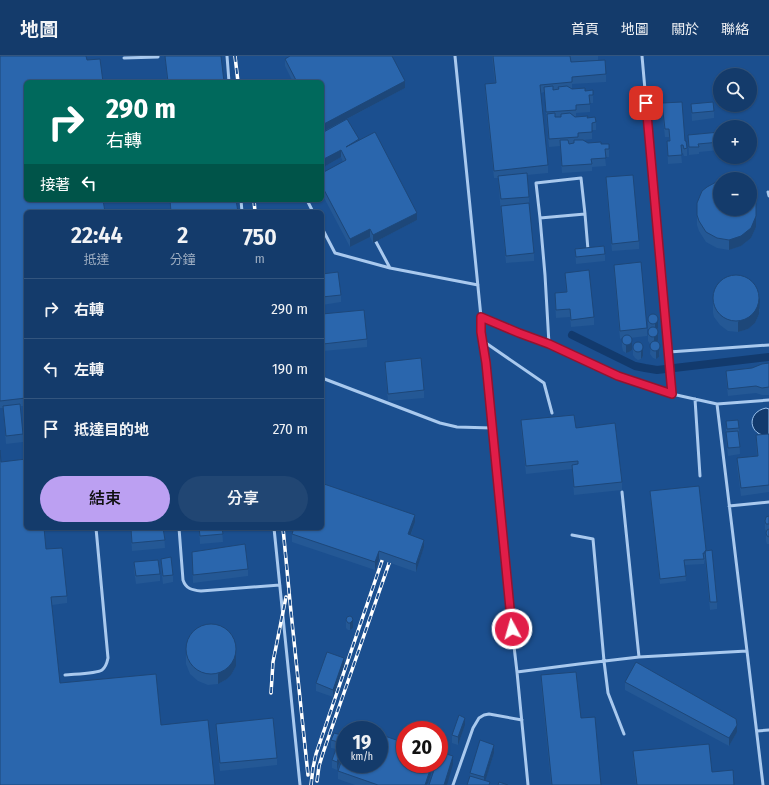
<!DOCTYPE html>
<html lang="zh-TW">
<meta charset="utf-8">
<style>
body{margin:0;font-family:"Fira Sans Condensed","Noto Sans TC",sans-serif;background:#214673;color:#f1f3f6;height:100vh;display:flex;flex-direction:column;font-size:15px;white-space:nowrap}
*{box-sizing:border-box;margin:0}
p{font-size:13px;color:#9dadc1}
.icon{flex:none;width:22px;height:22px;fill:none;stroke:currentColor;stroke-width:2;stroke-linecap:round;stroke-linejoin:round}
.map{position:relative;flex:1;overflow:hidden}
.panel{position:absolute;left:24px;top:154px;width:300px;height:320px;display:flex;flex-direction:column;background:#143b6b;border-radius:6px;box-shadow:0 1px 3px #0004,0 0 0 1px #33557e}
.panel>*{flex:none}
.banner{position:absolute;left:24px;top:24px;width:300px;height:122px;border-radius:6px;box-shadow:0 1px 3px #0004,0 0 0 1px #33557e;background:#00695c;color:#fff;overflow:hidden}
.controls{position:absolute;left:713px;top:12px;display:grid;gap:8px}
.controls a{display:grid;place-items:center;width:44px;height:44px;border-radius:50%;background:#143b6b;box-shadow:0 1px 3px #0004,0 0 0 1px #33557e;font-size:20px}
.speed{position:absolute;left:336px;top:665px;display:flex;gap:8px;font-size:20px;font-weight:700;text-align:center}
.speed>*{display:grid;place-content:center;width:52px;height:52px;border-radius:50%;background:#143b6b;box-shadow:0 1px 3px #0004,0 0 0 1px #33557e;line-height:1}
.speed small{font-size:10px;font-weight:400}
.speed .limit{border:6px solid #d22;background:#fff;color:#111}
.pin{position:absolute;display:grid;place-items:center;width:34px;height:34px;color:#fff;margin:-17px;border-radius:8px;box-shadow:0 2px 6px #0006}
.me{position:absolute;width:44px;margin:-22px;rotate:354deg;stroke-linejoin:round;filter:drop-shadow(0 0 3px #0008)}
.turn{display:flex;align-items:center;gap:14px;height:84px;padding:0 16px;font-size:18px}
.turn .icon{width:52px;height:52px;stroke-width:2.5}
.turn b{display:block;font-size:28px;line-height:34px}
.then{display:flex;align-items:center;height:38px;padding:0 16px;background:#0003;gap:8px;font-size:15px}
.eta{display:flex;justify-content:space-evenly;align-items:center;height:68px;text-align:center}
.eta b{font-size:24px;font-weight:600;line-height:28px}
.action{display:flex;gap:8px;margin-top:auto;padding:8px 16px}
.action a{flex:1;height:46px;border-radius:24px;background:#bca0f2;color:#111;font-size:16px;font-weight:600;line-height:46px;text-align:center}
.action a+a{background:#214673;color:#f1f3f6}
ul{padding:0;list-style:none}
li{display:flex;align-items:center;gap:12px;height:60px;padding:0 16px;border-top:1px solid #33557e}
li div{flex:1}
li b{display:block;font-size:15px}
li em{font-style:normal}
header{display:flex;align-items:center;gap:24px;box-sizing:border-box;height:56px;padding:0 20px;background:#143b6b;border-bottom:1px solid #33557e}
header strong{font-size:19px}
nav{display:flex;gap:22px;margin-inline-start:auto;font-size:14px}
.map>svg:first-child{display:block}
.water{fill:#123a6d;stroke:#9cc4f0}
.lines{fill:none;stroke-linecap:round;stroke-linejoin:round}
.canal{stroke:#123a6d;stroke-width:8}
.lane{stroke:#a9c9ee;stroke-width:3}
.rail-casing{stroke:#fff;stroke-width:3.5}
.rail{stroke:#1b4f8f;stroke-width:2;stroke-dasharray:6;stroke-linecap:butt}
.wall{fill:#245895}
.shaded-wall{fill:#1d4779}
.building{fill:#2a66ad;stroke:#1d4779}
.route-casing{stroke:#92132f;stroke-width:10}
.route{stroke:#e11d48;stroke-width:7}
</style>
<header>
<strong>地圖</strong>
<nav><a>首頁</a><a>地圖</a><a>關於</a><a>聯絡</a></nav>
</header>
<div class="map">
<svg width="769" height="729" viewBox="0 0 769 729">
<rect width="100%" height="100%" fill="#1b4f8f"/>
<!-- water -->
<path class="water" d="M766 352 769 353V380C748 380 746 356 766 352Z"/>
<g class="lines">
<!-- canal -->
<path class="canal" d="M572 279 635 310 645 312 657 314 769 301"/>
<!-- lane -->
<path class="lane" d="M227 0 229 26
M455 0 481 261V276L486 307 512 573 517 616 528 729
M642 0 672 338
M124 2 158 1V0
M768 136 769 140
M241 144 242 156
M307 144 313 156
M109 155V156
M540 162 536 127 581 122 585 158
M322 172 335 197 390 212 478 229
M375 184 390 212
M481 261 528 281 549 288 618 320 672 338 717 348
M483 285 544 327 552 357
M549 288 545 219 540 162 585 158 588 194
M669 296 769 289
M322 322 440 367 457 371 492 372
M695 343 700 420
M622 436 639 601
M729 450 769 446
M179 472 183 524C186 533 192 534 201 535L280 529
M274 472 300 729
M572 479 593 483 604 605 608 637 624 678
M747 595 763 729
M517 616 579 608 639 601 747 595 717 348 769 344
M65 619C73 618 96 618 102 614 106 611 107 607 108 602L96 472
M757 675 769 674
M453 729 473 672 479 662 484 659 489 658 522 664"/>
<defs>
<path id="rail" d="M235 0 238 26
M254 144 255 156
M283 472 291 556 308 719
M271 637 273 606 286 541
M317 725 319 710 323 697 393 496
M311 729 313 712 316 698 386 493"/>
</defs>
<!-- rail casing -->
<use href="#rail" class="rail-casing"/>
<!-- rail -->
<use href="#rail" class="rail"/>
</g>
<!-- wall -->
<path class="wall" d="M0 0 26 156V350H20L23 378V386L6 388 3 352H0Z
M165 0H221L224 26H167Z
M492 0H598V4L571 6 606 18V26L572 28V33L585 35 593 39V47H590V56L576 57V61L588 62 596 66V74H592V83L583 84 588 87 601 88H609V101H605L606 110 592 111V115L562 117 560 90 549 91 544 36 541 37 548 109V117L527 119 529 141V148L534 197V205L506 207 501 158 498 122H494L485 36V28L495 27Z
M285 3 405 32 347 63 359 84 417 164 373 187 370 181 350 191 322 138V117L343 106 341 101 322 112 342 66 322 76V26H293L285 10Z
M662 47 685 85 687 92V100H684L683 97H681L682 107 668 108 667 85H669V81H665L662 55Z
M691 48 714 55V62L692 65Z
M720 76V94L699 96V98L689 99 688 79Z
M606 121 639 185V193L612 195 606 129Z
M697 147 756 171 751 182 741 190 729 194 717 192 706 186 699 175 697 169Z
M575 193 605 198V205L576 208Z
M614 209 647 272V280L630 282 632 294 629 296 626 297 623 295 622 291V282L620 283 614 216Z
M565 217 594 261V269L571 271 570 261 556 262 555 245V237L566 236Z
M322 218 341 239V246L322 249Z
M713 237 760 253 759 258 755 267 748 273 738 276 728 275 720 269 714 261 713 257Z
M322 258 367 283V291L323 295 322 284Z
M654 258 658 272 657 273 658 284V286L660 296 659 301 656 303 653 302 650 298 651 288H650L648 285V277L649 274 648 273V262Z
M639 286 643 300 641 303 638 304 635 302 633 299V292Z
M385 306 424 334V342L388 345 385 314Z
M769 307V339H762L756 337 728 340 726 322V315L752 312Z
M521 364 576 372 622 426V434L574 439 572 413 526 418 521 372Z
M726 365 739 372 740 398 728 400 726 384Z
M769 378V436L741 440 737 410V402L757 400 756 387V379Z
M1 406 46 493 67 540V547L52 549 60 627 161 669 0 729Z
M650 435 706 494 717 546V553L710 554 705 502 704 508 685 509 686 525 660 528 650 440Z
M769 460V488H767L766 485V475L765 473V465Z
M415 466 411 479 424 491 416 516 379 503 375 514 292 486V478Z
M131 472H170V474L164 475 165 492 132 495 131 480Z
M199 472H222L223 486 200 488Z
M192 496 248 513V520L193 527Z
M161 503 173 519V526L163 528 161 510Z
M134 506 160 518V525L136 528 134 514Z
M350 560 353 572 350 574H348L346 572V564Z
M186 598 236 604V610L231 619 227 623 218 628 208 629 198 625 190 618 186 608Z
M344 609 333 641 316 635V627Z
M541 619 581 662 601 729H551L541 627Z
M625 626 737 676 729 690 625 634Z
M216 668 277 702V709L220 715 216 675Z
M465 669 458 689 452 687V679Z
M345 680V696L341 695V702L337 714 332 712V704L336 693 331 692V684Z
M633 695 712 716 734 729H636L633 703Z
M494 697 485 725 490 729 470 720V717Z
M428 710 431 719 427 729H355L338 723V715Z"/>
<!-- shaded-wall -->
<path class="shaded-wall" d="M405 25V32L322 76V69Z
M341 94V101L322 112V104Z
M756 148V171L751 182 741 190 729 194V184Z
M417 157V164L373 187V179Z
M370 173V181L350 191V183Z
M760 242 759 258 755 267 748 273 738 276V266Z
M658 265V272L655 275V267Z
M658 276V284L657 287 654 289V281Z
M632 286V294L629 296 626 297V289Z
M660 288 659 301 656 303V295Z
M643 293V300L641 303V295Z
M415 459V466L408 486V478Z
M424 484V491L416 516V508Z
M379 495V503L375 514V506Z
M353 564V572L350 574V567Z
M236 594V610L231 619 227 623 218 628V618Z
M344 602V609L333 641V634Z
M465 662V669L458 689V681Z
M737 669V676L729 690V682Z
M494 689V697L484 729V721Z
M341 695V702L337 714V706Z
M453 700V708L447 729H444Z
M431 711V719L427 729H425Z"/>
<!-- building -->
<path class="building" d="M0 0H86L87 4 100 3 103 26H26V144H103L105 156H26V342L0 345Z
M165 0H221L224 26H168Z
M290 0H392L405 25 322 69V26H297L285 3Z
M493 0H570L571 6 605 4 606 18 572 21V26L540 29 548 109 494 115 485 28 496 27Z
M553 30V34L559 33 558 31 567 30 572 33 585 32V35L593 34V39H589L590 48 576 49V54L546 56 544 31Z
M682 46 685 85H686L687 92 684 93 683 89H681L682 99 668 100 667 85H670L669 73H665L662 47Z
M713 46 714 55 692 57 691 48Z
M555 57V61H561V58L570 57 575 61 588 60 587 62 595 61 596 66 592 67V76L578 77V81L549 83 547 58Z
M347 63 359 83 346 91 375 76 417 157 373 179 370 173 350 183 322 130V117L346 104 341 94 322 104V77Z
M720 76V86L698 88 699 91H689L688 79Z
M560 84H568L569 88 574 87V84H583L588 87 601 86V88H609V93H605L606 102 591 103 592 108 562 110Z
M527 117 529 141 501 143 498 120Z
M633 119 639 185 612 188 606 121Z
M718 125H720V153H750V135L751 136 756 148V160L751 172 741 180 729 184 717 182 706 176 699 165 697 159V147L702 135 707 131Z
M170 144H236L238 156H171Z
M529 147 534 197 506 200 501 150Z
M604 190 605 198 576 201 575 193Z
M641 206 647 272 620 275 614 209Z
M589 214 594 261 571 264 570 253 556 254 555 237 567 236 565 217Z
M338 216 341 239 322 241V218Z
M713 242a23 23 0 1 1 46 0a23 23 0 1 1-46 0Z
M364 254 367 283 323 288 322 276V258Z
M648 263a5 5 0 1 1 10 0a5 5 0 1 1-10 0Z
M648 276a5 5 0 1 1 10 0a5 5 0 1 1-10 0Z
M622 284a5 5 0 1 1 10 0a5 5 0 1 1-10 0Z
M650 290a5 5 0 1 1 10 0a5 5 0 1 1-10 0Z
M633 291a5 5 0 1 1 10 0a5 5 0 1 1-10 0Z
M421 302 424 334 388 338 385 306Z
M769 307V331L762 332 756 330 728 333 726 315 752 312 762 308Z
M20 348 23 378 6 380 3 350Z
M574 359 576 372 615 367 622 426 574 431 572 409 578 408V405L526 410 521 364Z
M738 364 739 372 727 373 726 365Z
M738 375 740 391 728 392 726 376Z
M769 378V429L741 432 737 402 758 400 756 379Z
M0 394 1 406 26 403V472H44L46 493 62 492 67 540 51 541 60 627 156 618 161 669 208 664 215 729H0Z
M324 428 415 459 408 478 424 484 416 508 379 495 375 506 292 478 294 472H322V433Z
M699 430 706 494 705 495V497H703L704 503 684 504 686 520 660 523 650 435Z
M769 460V468H766L765 465 766 461Z
M131 472H163L165 484 132 487Z
M199 472H222L223 478 200 480Z
M769 473V481L767 480 766 477 767 474Z
M245 488 248 513 193 519 192 496Z
M712 494 717 546H710L705 495Z
M171 501 173 519 163 520 161 503Z
M158 504 160 518 136 520 134 506Z
M350 560 352 561 353 564 350 567H348L346 564 347 561Z
M186 593a25 25 0 1 1 50 0a25 25 0 1 1-50 0Z
M327 596 344 602 333 634 316 627Z
M636 606 736 663 737 669 729 682 625 626Z
M576 616 581 662 595 661 601 729H552L541 619Z
M459 659 465 662 458 681 452 679Z
M273 662 277 702 220 707 216 668Z
M354 669 367 674H352Z
M334 677 345 680V688L331 684Z
M379 678 405 687V708H426L425 709 431 711 425 729H378L338 715 345 695V708H379Z
M480 684 494 689 484 721 470 717Z
M709 688 712 716 733 714 734 729H637L633 695Z
M336 693 341 695 337 706 332 704Z
M440 696 453 700 444 729H429L436 708H439V699Z
M470 720 490 726 489 729H467Z
M499 726 508 729H498Z"/>
<g class="lines">
<defs>
<path id="route" d="M512 573 486 307 481 276V261L519 277 549 288 618 320 672 338 646 47"/>
</defs>
<!-- route casing -->
<use href="#route" class="route-casing"/>
<!-- route -->
<use href="#route" class="route"/>
</g>
</svg>
<div class="controls">
<a><svg class="icon" aria-label="search" viewBox="0 0 24 24"><circle cx="10" cy="10" r="6"/><path d="M15 15l6 6"/></svg></a>
<a>+</a>
<a>−</a>
</div>
<div class="speed"><div>19<small>km/h</small></div><div class="limit">20</div></div>
<div class="pin" style="left:646px;top:47px;background:#d93025"><svg class="icon" aria-label="arrive" viewBox="0 0 24 24"><path d="M6 21V4h12l-3 4 3 4H6"/></svg></div>
<svg class="me" style="left:512px;top:573px" viewBox="-20 -20 40 40"><circle r="17" fill="#e11d48" stroke="#fff" stroke-width="3"/><path d="M0-11L8 9 0 5-8 9z" fill="#fff"/></svg>
<div class="banner">
<div class="turn"><svg class="icon" aria-label="right" viewBox="0 0 24 24"><path d="M7 20v-9h11M14 6l5 5-5 5"/></svg><div><b>290 m</b>右轉</div></div>
<div class="then">接著<svg class="icon" aria-label="left" viewBox="0 0 24 24"><path d="M17 20v-9H6M10 6l-5 5 5 5"/></svg></div>
</div>
<section class="panel">
<div class="eta">
<div><b>22:44</b><p>抵達</p></div>
<div><b>2</b><p>分鐘</p></div>
<div><b>750</b><p>m</p></div>
</div>
<ul>
<li><svg class="icon" aria-label="right" viewBox="0 0 24 24"><path d="M7 20v-9h11M14 6l5 5-5 5"/></svg><div><b>右轉</b></div><em>290 m</em></li>
<li><svg class="icon" aria-label="left" viewBox="0 0 24 24"><path d="M17 20v-9H6M10 6l-5 5 5 5"/></svg><div><b>左轉</b></div><em>190 m</em></li>
<li><svg class="icon" aria-label="arrive" viewBox="0 0 24 24"><path d="M6 21V4h12l-3 4 3 4H6"/></svg><div><b>抵達目的地</b></div><em>270 m</em></li>
</ul>
<div class="action"><a>結束</a><a>分享</a></div>
</section>
</div>
